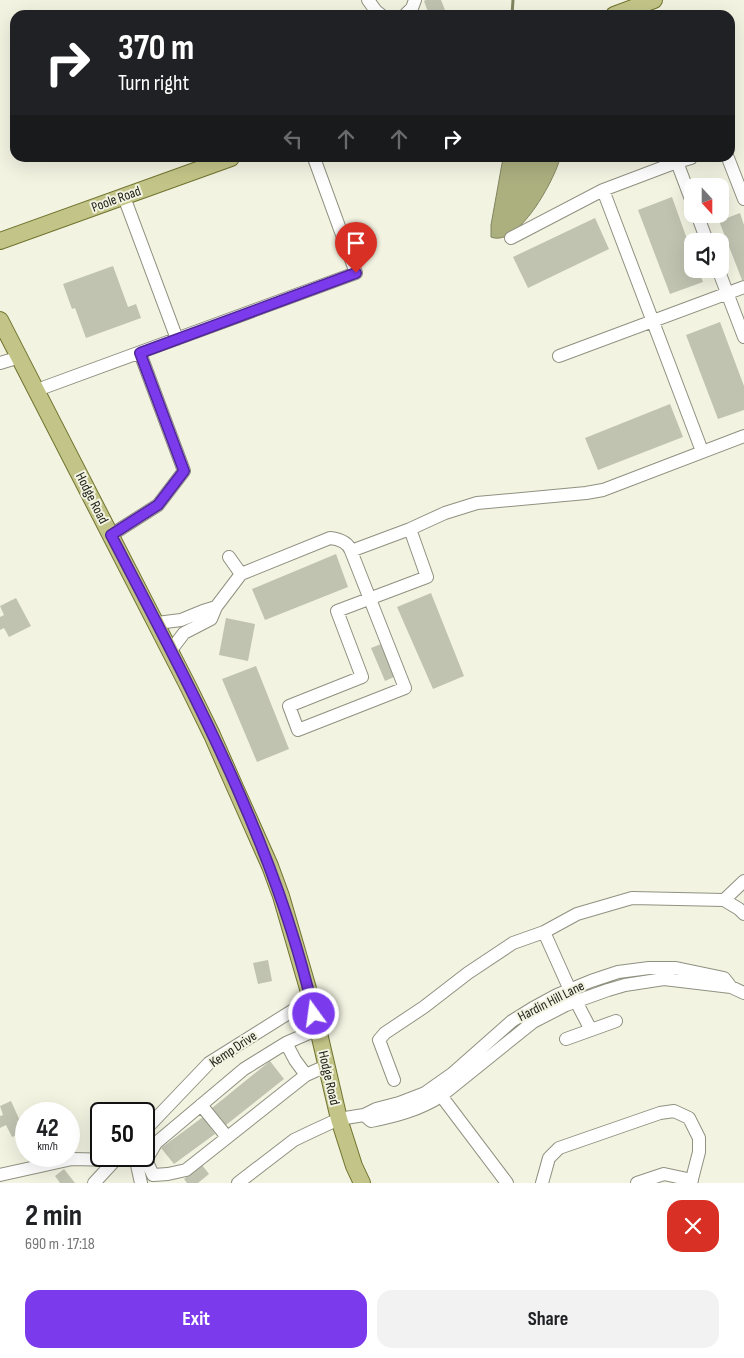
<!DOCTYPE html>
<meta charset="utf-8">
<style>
body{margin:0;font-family:"Sofia Sans Condensed",sans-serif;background:#f2f2f2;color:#202124;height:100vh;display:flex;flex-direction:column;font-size:19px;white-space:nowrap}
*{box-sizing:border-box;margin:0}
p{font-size:16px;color:#757577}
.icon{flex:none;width:28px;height:28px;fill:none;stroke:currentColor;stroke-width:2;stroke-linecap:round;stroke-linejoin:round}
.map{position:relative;height:1183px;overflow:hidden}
.sheet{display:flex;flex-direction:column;background:#fff;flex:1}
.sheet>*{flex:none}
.hud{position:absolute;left:10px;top:10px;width:725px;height:152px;border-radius:15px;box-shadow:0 5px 20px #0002;background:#202124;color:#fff;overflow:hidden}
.needle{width:32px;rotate:159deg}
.tools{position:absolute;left:684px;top:178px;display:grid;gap:10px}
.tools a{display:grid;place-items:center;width:45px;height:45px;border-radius:10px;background:#fff;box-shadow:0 5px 20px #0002;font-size:25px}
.speed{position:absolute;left:15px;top:1102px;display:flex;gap:10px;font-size:25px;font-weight:700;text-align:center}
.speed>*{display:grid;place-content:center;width:65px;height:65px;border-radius:50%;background:#fff;box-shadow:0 5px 20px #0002;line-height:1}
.speed small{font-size:12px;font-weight:400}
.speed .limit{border:2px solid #111;border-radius:8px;background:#fff;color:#111}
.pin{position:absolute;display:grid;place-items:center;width:42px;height:42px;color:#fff;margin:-51px -21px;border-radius:50% 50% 50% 0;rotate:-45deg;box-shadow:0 0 5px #0007}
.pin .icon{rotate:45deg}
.me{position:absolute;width:55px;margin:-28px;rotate:346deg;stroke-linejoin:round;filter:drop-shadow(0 0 4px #0008)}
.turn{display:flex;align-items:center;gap:18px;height:105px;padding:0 25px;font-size:22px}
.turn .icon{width:65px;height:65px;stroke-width:2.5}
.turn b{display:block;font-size:35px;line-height:42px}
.lanes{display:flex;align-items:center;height:48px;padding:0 25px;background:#0003;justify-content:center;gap:25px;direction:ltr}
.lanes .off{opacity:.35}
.round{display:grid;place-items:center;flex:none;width:52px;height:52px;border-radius:15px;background:#f2f2f2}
.summary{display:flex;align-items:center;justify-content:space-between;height:85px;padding:0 25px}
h1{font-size:30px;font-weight:700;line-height:38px}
.cta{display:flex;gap:10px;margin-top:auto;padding:10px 25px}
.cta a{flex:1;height:58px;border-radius:15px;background:#7c3aed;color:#fff;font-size:20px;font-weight:700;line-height:58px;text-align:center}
.cta a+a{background:#f2f2f2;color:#202124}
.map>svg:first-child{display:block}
.water{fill:#acaf7e;stroke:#828560}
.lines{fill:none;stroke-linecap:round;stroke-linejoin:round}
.stream{stroke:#828560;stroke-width:3}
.building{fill:#c1c3b1}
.minor-casing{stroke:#909180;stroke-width:14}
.major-casing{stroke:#70732e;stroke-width:18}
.minor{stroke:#fff;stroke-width:12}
.major{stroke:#c3c588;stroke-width:16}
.route-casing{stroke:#51269a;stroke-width:12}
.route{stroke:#7c3aed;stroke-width:9}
.labels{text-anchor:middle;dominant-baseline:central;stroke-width:4;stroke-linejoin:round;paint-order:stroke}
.street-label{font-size:14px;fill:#21221b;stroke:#f2f3e1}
</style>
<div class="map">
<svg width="744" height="1183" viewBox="0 0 744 1183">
<rect width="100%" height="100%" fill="#f2f3e1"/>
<!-- water -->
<path class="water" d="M503 158H560C555 179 518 248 491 237V225Z"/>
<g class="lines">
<!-- stream -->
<path class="stream" d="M512 15 513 0"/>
</g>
<!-- building -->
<path class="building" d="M426 0H441L447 15H429L424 1Z
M672 197 692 253V269H698L703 282 670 294 638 210Z
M740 213 744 225V280H742L719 221Z
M595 218 609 249 528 288 513 257Z
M113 266 128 307 136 304 141 318 86 338 75 308 72 309 63 284Z
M720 322 744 386V410L718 419 686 335Z
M670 404 683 437 598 470 585 438Z
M336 554 348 587 265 620 252 589Z
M431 593 464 676 433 689 397 607Z
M16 598 31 626 9 637 4 628 0 630V617L4 615 0 606Z
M226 618 255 624 248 661 219 655Z
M381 644 394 677 385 681 371 648Z
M256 666 289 749 257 762 222 679Z
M268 960 272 981 258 984 253 963Z
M270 1061 284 1079 226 1125 212 1108Z
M11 1101 25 1132 12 1137 6 1125 0 1128V1116L3 1115 0 1106Z
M203 1117 215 1134 174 1164 161 1148Z
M202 1165 209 1174 198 1183H187L184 1179Z
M64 1169 75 1183H60L55 1176Z"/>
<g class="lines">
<defs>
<path id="minor" d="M368 0 376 11 381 15
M405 15 412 8 415 0
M675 158 677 162 691 158
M728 158 744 199
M124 197 177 339
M692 202 677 162 603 190 702 451
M697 214 707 241
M511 238 603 190
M718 269 744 337
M559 356 744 287
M0 363 20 357
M37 390 356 273 314 158
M410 529 445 513 477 503 586 493 603 490 744 436
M111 535 158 505 184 471 140 353
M229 557 241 574
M157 623 181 620 203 611 216 607
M171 650 184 633 211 619 216 607 241 574 330 538C339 539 348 542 351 551L405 688 298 730 289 706 362 677 337 611 427 577 410 529 351 551
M724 900 744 881
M544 932 577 914 632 898 724 900 739 909 744 914
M591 1030 616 1021
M286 1043 244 1069 156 1143 146 1160 153 1175 168 1174 186 1170 306 1075 326 1066
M306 1075 295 1060 286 1043 318 1029
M394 1080 379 1040 385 1033 424 1007 468 973 513 943 544 932 570 990 591 1030 566 1039
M436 1089 507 1183
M201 1105 227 1137
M364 1115 371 1121C396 1116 419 1110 441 1096L533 1022 566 1005 608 990 625 985 664 979 731 987 744 993
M144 1131 209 1063 311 999
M135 1156 141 1183
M0 1175 72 1159 116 1160
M94 1183 119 1156
M238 1183 294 1140 315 1130 339 1119 364 1115 376 1109 399 1103 425 1093 452 1074 512 1021 533 1008 557 995 591 981 618 972 649 968H676L724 978 731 987
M542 1183 549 1158 559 1148 660 1113 674 1111 689 1118 699 1138V1152L691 1183
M637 1183 664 1174 692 1180"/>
<path id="major" d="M614 15 654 0
M0 241 231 158
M0 320 188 686 212 735 234 785 270 866 281 896 311 999 339 1119 354 1166 362 1183"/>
</defs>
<!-- minor casing -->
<use href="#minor" class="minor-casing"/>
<!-- major casing -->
<use href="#major" class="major-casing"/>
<!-- minor -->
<use href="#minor" class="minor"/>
<!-- major -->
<use href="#major" class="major"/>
</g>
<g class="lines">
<defs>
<path id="route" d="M314 1014C276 844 191 689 111 535L158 505 184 471 140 353 356 273"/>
</defs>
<!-- route casing -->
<use href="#route" class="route-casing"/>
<!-- route -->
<use href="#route" class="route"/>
</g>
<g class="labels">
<!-- street labels -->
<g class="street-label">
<text transform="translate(116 199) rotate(-20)">Poole Road</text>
<text transform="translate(92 498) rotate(63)">Hodge Road</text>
<text transform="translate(551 1001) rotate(-27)">Hardin Hill Lane</text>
<text transform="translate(233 1049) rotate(-34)">Kemp Drive</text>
<text transform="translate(329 1078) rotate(77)">Hodge Road</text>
</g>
</g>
</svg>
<div class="tools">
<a><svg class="needle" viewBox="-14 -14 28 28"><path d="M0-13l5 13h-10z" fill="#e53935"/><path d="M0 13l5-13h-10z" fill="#757577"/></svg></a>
<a><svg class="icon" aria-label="sound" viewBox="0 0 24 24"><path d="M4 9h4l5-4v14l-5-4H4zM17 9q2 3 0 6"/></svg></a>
</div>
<div class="speed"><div>42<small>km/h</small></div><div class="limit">50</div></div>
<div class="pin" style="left:356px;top:273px;background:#d93025"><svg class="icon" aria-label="arrive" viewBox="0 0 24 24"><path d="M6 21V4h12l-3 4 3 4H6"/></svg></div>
<svg class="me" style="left:314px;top:1014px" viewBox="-20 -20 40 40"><circle r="17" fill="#7c3aed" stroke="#fff" stroke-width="3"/><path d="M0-11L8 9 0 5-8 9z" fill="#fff"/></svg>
<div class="hud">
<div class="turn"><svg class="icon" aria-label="right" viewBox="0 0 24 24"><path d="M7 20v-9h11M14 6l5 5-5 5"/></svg><div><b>370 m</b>Turn right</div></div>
<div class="lanes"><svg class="icon off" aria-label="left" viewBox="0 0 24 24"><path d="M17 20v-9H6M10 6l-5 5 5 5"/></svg><svg class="icon off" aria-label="ahead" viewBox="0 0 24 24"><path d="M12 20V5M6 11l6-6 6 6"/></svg><svg class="icon off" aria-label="ahead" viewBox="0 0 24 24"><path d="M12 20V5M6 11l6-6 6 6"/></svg><svg class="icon" aria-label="right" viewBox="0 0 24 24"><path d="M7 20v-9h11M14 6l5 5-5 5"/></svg></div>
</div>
</div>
<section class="sheet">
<div class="summary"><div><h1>2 min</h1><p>690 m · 17:18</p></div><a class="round" style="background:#d93025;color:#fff"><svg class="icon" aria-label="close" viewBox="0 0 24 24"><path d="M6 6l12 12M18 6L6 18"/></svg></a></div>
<div class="cta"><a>Exit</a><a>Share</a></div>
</section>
